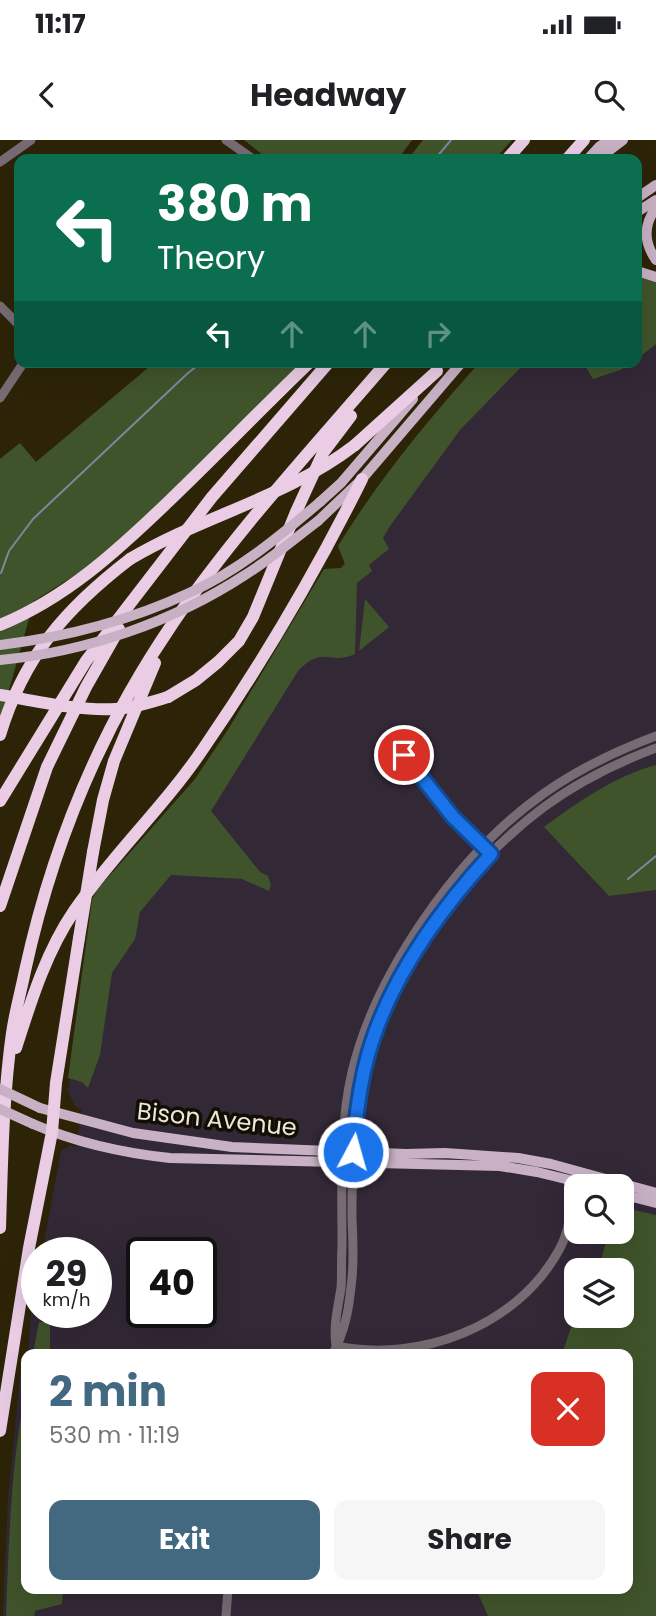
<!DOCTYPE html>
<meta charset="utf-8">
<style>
body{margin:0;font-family:Poppins,sans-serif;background:#f6f6f6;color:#202124;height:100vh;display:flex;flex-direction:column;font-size:26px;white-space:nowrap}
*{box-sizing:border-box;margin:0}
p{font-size:23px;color:#757577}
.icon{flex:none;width:38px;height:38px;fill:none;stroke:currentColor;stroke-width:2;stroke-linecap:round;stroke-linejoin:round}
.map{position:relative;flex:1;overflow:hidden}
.details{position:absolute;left:21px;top:1209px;width:612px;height:245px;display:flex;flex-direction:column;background:#fff;border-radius:14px;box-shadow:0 7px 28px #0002}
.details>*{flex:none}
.banner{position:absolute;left:14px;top:14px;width:628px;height:214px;border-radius:14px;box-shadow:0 7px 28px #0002;background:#0b6e4f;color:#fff;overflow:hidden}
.controls{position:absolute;left:564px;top:1034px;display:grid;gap:14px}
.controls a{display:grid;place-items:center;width:70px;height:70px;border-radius:14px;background:#fff;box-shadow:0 7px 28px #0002;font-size:35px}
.speed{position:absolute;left:21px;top:1097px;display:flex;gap:14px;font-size:35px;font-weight:700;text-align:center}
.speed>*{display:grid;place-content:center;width:91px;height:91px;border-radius:50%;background:#fff;box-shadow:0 7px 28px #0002;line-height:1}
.speed small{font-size:18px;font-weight:400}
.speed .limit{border:4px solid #111;border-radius:10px;background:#fff;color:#111}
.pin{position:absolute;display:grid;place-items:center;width:60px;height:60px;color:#fff;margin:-30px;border:4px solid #fff;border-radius:50%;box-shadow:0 2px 7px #0007}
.me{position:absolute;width:77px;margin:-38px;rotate:6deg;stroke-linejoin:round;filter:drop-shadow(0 0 5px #0008)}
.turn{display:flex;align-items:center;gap:24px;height:147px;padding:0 28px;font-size:32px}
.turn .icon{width:91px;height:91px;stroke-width:2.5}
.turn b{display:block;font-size:49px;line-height:60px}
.lanes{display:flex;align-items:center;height:66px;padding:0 28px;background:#0003;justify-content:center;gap:35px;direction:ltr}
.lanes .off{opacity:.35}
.round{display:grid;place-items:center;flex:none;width:74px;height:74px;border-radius:14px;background:#f6f6f6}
.headline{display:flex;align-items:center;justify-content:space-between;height:119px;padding:0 28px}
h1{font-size:42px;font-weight:700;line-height:52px;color:#436981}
.action{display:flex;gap:14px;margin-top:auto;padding:14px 28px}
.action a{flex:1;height:80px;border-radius:14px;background:#436981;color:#fff;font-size:28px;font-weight:700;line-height:80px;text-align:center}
.action a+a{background:#f6f6f6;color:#202124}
.status{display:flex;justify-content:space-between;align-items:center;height:49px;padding:0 35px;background:#fff;direction:ltr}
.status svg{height:19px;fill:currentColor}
header{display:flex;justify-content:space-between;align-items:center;height:91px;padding:0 28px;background:#fff;font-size:32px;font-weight:700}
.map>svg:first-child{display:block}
.education{fill:#332836;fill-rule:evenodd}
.green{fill:#40542b}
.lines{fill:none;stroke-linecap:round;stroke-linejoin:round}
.stream{stroke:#788aa0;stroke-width:2}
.minor{stroke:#776b74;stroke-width:9}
.major{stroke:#c9b1c5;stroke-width:10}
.highway{stroke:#eacde5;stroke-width:12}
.major-bridge{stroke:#c9b1c5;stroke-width:10}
.highway-bridge{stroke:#eacde5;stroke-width:12}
.route-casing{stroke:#114b97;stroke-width:18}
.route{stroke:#1a73e8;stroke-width:12}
.labels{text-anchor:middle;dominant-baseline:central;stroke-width:7;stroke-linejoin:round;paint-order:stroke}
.street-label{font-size:24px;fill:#ede7d7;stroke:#120e04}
</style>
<div class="status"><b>11:17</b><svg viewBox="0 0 49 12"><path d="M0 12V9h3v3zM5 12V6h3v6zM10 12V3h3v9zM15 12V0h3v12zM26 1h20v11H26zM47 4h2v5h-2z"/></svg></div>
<header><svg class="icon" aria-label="back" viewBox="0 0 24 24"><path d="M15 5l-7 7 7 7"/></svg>Headway<svg class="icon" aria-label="search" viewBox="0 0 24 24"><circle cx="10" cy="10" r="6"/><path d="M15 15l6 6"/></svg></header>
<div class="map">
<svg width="656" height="1476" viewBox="0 0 656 1476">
<rect width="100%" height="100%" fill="#2d2408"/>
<!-- education -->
<path class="education" d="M637 138 656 144V1476H3L8 1358 22 1216H26V1449H628V1214H28L31 1172 37 1140V1172H96V1113H42L61 1011 70 1005 76 1007 82 970 75 966 68 951 90 814 201 639 339 430 487 222H637ZM576 1046H621V1092H576ZM142 1113H201V1172H142ZM576 1130H621V1176H576Z"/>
<!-- green -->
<path class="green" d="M244 0H412L398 19H268Z
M423 0H512L495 19H408Z
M637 135 656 141V204L637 219Z
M155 222H306L124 397 94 423 34 461 0 582V319L20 303 36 322Z
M480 222H526L460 290 390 386 383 398 389 409 369 425 372 431 357 443 355 514C328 526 324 504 298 531L211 671 260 732 268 736 271 745 269 751 242 739 171 735 140 772 135 799 112 833 100 915 88 948 82 942 68 938 92 760 96 751 195 639 229 588 324 429 341 428 345 424 338 406C380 338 427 281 480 222Z
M583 222H632L620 230 593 239Z
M365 459 389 487 359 511Z
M656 625V750L609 756 544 687C578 662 615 636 656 625Z
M621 1067 656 1075V1476H488L476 1449H628V1214H562L576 1173V1176H621V1130H598L609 1092H621Z
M39 1182H50V1214H33Z
M26 1248V1449H63L62 1464 35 1471 34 1476H6C9 1399 11 1323 26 1248Z"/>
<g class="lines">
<!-- stream -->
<path class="stream" d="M435 19 451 0
M1 433 9 411 33 379 188 233 202 222
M628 739 656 716"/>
<!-- minor -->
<path class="minor" d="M226 0 253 19
M0 22 31 0
M0 166 19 185
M0 258 24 222
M404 615 453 677 487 711
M336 1206C333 1186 338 1167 341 1148 342 1134 341 1120 342 1106 342 1048 339 988 352 932 376 832 459 713 543 654 578 629 616 611 656 596
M336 1206C419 1223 517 1187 559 1110 570 1091 570 1069 576 1048
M333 1214C335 1208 339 1202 341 1195 348 1177 350 1157 352 1138 354 1118 353 1099 352 1079 352 1040 352 1001 358 962 375 850 453 735 544 667 578 642 616 623 656 608
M226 1476 228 1449"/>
<!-- major -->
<path class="major" d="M588 19 600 6 610 0
M598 19 623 0
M637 58 656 45
M656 68C643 85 644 103 656 120
M637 72 656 60
M637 131 656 137
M320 362 341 343 413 259
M318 381 362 339 462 222
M40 968 133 993 232 1007 406 1014 445 1013 518 1018 551 1024 656 1053
M33 984C77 1003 123 1013 170 1018L500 1026 537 1032 594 1046
M621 1054 656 1063"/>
<!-- highway -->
<path class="highway" d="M507 19 524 0
M567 19 584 0
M355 305 437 231
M0 485C66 458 117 411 168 362 216 316 262 268 310 222
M168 557 196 540 218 522 239 501 253 477 296 372 323 313 351 276
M0 595C24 516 65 469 130 419
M0 661 86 521 212 357 329 222
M93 712 103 660 114 621 155 523
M0 766 47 627 86 547 119 489
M16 908C31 861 46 812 74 771 113 714 164 667 203 609 262 523 316 432 362 339
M0 1088C2 1023 3 957 12 893 15 872 21 851 25 831 52 707 101 588 173 483 236 391 314 307 387 222
M0 1291 29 1108 52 992 56 943 79 798"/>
<!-- major-bridge -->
<path class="major-bridge" d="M0 505C66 497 129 481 189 453 238 431 280 396 320 362
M0 520C86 512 173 482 245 435 271 419 294 399 318 381
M0 949 40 968
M0 969 33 984"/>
<!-- highway-bridge -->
<path class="highway-bridge" d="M130 419C202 376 288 357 355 305
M0 555C37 561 77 571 115 569 133 568 151 562 168 557
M79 798 93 712"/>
</g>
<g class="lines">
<defs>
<path id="route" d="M353 1012C355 985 358 958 364 931 382 849 435 775 491 714L453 677 404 615"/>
</defs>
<!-- route casing -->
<use href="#route" class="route-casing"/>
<!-- route -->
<use href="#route" class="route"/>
</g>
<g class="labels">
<!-- street labels -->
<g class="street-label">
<text transform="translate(217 979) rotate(6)">Bison Avenue</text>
</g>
</g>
</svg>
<div class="controls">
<a><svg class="icon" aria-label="search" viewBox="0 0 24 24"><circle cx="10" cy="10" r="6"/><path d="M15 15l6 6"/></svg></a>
<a><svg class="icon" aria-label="layers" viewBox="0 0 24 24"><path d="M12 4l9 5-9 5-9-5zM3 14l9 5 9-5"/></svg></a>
</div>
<div class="speed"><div>29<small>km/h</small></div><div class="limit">40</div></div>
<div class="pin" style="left:404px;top:615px;background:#d93025"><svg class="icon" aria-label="arrive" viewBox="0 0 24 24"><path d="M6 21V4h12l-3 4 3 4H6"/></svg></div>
<svg class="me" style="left:353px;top:1012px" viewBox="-20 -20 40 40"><circle r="17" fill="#1a73e8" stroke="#fff" stroke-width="3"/><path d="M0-11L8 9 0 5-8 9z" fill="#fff"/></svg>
<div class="banner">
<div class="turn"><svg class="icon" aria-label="left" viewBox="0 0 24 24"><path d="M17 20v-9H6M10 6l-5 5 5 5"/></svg><div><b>380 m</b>Theory</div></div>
<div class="lanes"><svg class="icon" aria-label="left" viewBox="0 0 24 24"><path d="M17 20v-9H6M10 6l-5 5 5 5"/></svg><svg class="icon off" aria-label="ahead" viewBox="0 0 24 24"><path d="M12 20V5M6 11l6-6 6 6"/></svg><svg class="icon off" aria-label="ahead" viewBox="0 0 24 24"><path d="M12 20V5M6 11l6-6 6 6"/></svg><svg class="icon off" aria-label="right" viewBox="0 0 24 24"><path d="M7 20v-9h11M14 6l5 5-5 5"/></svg></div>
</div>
<section class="details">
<div class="headline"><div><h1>2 min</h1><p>530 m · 11:19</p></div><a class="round" style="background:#d93025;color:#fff"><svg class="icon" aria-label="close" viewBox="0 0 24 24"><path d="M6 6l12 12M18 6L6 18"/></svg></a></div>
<div class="action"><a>Exit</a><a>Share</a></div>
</section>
</div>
